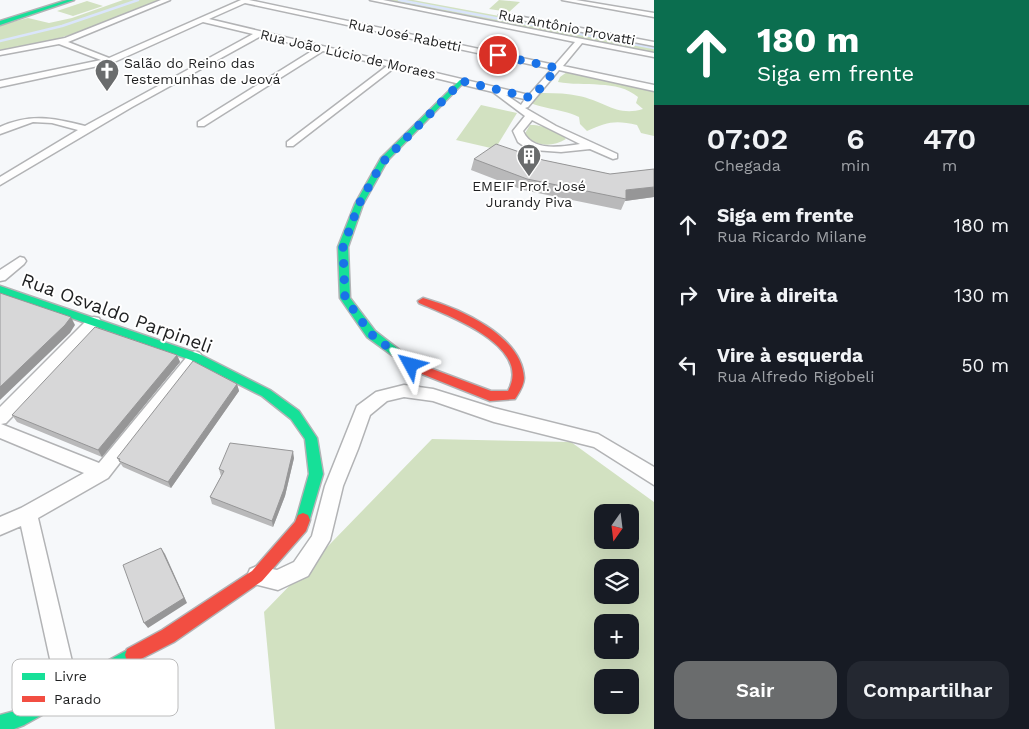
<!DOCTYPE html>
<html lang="pt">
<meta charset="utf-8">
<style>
body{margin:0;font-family:"Work Sans",sans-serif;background:#242831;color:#f1f3f6;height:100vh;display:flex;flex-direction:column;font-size:19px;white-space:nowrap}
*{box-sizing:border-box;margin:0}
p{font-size:16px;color:#9ea1a6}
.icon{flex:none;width:28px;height:28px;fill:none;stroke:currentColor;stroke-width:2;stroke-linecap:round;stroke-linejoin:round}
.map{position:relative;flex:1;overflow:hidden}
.side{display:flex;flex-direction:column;background:#171b24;width:375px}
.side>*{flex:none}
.banner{background:#0b6e4f;color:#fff;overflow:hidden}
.needle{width:32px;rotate:194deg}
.buttons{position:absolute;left:594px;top:504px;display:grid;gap:10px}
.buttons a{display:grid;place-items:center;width:45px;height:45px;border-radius:10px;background:#171b24;box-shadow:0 5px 20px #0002;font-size:25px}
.pin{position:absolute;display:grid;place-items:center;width:42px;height:42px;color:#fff;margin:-21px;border:2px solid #fff;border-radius:50%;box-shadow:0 1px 5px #0007}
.me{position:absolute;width:55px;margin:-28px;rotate:308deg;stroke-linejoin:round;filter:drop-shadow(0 0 4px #0008)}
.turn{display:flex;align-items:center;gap:18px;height:105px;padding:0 20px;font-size:22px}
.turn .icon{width:65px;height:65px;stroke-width:2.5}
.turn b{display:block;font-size:35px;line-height:42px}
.eta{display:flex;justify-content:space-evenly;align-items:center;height:85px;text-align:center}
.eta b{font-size:30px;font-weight:600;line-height:35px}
.button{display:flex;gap:10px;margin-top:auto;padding:10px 20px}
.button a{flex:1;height:58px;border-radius:15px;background:#6a6c6d;color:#fff;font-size:20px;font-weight:600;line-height:58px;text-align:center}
.button a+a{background:#242831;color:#f1f3f6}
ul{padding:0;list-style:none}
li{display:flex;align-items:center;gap:15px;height:70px;padding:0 20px}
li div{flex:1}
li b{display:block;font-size:19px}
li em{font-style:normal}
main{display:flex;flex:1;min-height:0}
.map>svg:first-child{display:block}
.green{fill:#d2e1c1;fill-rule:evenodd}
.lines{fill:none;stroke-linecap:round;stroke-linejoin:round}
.stream{stroke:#dae5fb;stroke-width:2.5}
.street-casing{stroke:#b2b3b5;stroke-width:3}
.fast-casing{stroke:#b2b3b5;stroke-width:3}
.jam-casing{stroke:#b2b3b5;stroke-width:3}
.street{fill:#fefefe;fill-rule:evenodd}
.fast{fill:#16e098;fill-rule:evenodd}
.jam{fill:#f24e42;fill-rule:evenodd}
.wall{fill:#b9b9ba}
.shaded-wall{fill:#969697}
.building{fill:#d7d7d8;stroke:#969697}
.route{stroke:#1a73e8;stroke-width:9;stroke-dasharray:0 16.2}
.labels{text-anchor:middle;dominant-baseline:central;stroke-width:4;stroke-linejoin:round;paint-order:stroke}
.far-street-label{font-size:14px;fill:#1f2021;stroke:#fff}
.far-poi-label{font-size:14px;fill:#1f2021;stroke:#fff;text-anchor:start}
.near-street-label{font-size:19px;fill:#1f2021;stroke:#fff}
.key{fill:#fff;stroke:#bcbcbc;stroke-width:1}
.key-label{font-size:14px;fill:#1f2021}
</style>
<main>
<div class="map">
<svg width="654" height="729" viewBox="0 0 654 729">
<rect width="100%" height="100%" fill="#f6f8fa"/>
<!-- green -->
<path class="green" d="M123 0H162L76 33 46 42 0 50V25L28 18 49 23 72 18Z
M382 0H413L654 45V53Z
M499 0 520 2 509 12 489 9Z
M87 1 103 6 73 16 57 11Z
M567 72 610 76 654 86V136L641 133 637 125C615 120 607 122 587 131L580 124 579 117C559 107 534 110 516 94 537 93 559 92 579 96 604 101 617 117 643 109L636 103 638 97C617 79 584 87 558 82L560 77Z
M481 105 517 113 495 149 456 140Z
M530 125C540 124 560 131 566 139 551 148 536 146 524 135Z
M432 439 571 442 654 502V729H275L264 612ZM602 512H630V540H602ZM602 568H630V595H602ZM602 622H630V650H602ZM602 678H630V705H602Z"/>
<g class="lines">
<!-- stream -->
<path class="stream" d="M399 0 654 48
M0 41 62 26 138 0"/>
<defs>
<path id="street" d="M161 0H170L68 42 109 58 241 0H249L555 65 575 42 370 0H383L654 53V57L582 43 563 66 654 85V91L559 70 528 107 525 108 556 126 617 154V158L613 159 590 149 561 152 534 150 525 147 518 142 513 131 525 116 493 92 394 68 293 146H287V142L387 66 323 51 204 126H198V122L315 49 261 36 132 107 0 185V177L78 130 52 123 33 122 0 134V127C30 113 54 118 85 126L253 34 203 22 112 63 0 87V81L101 60 59 44 0 55V51L65 38ZM245 3 552 69 529 95 209 19ZM506 95 525 99 521 105ZM532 120 580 144C561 147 532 152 523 131Z
M562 0H576L654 13V17Z
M502 13 654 42V46L500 16 499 15Z
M20 257 24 258 26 261 24 264 5 280 0 281V270Z
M94 317 99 318 101 322 99 326 6 423 1 424 99 463 190 353 195 351 200 353 202 357 108 478 38 518 79 691 76 699 68 702 60 699 57 691 21 526 0 535V517L21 508 84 473 0 438V407L89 318Z
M404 385 433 389 494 408 598 434 654 467V485L594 447 494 422 433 401 404 397 387 401 370 415 358 449 343 486 330 540 308 576 278 590 250 583 247 576 250 569 257 566 277 570 294 562 312 536 325 486 357 406 376 392Z"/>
<path id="fast" d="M67 0H74L0 25V21Z
M460 80 465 81 387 161 363 204 348 247 350 298 375 331 415 362 417 365 415 368 411 369 367 337 340 298 338 247 355 204 381 158Z
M0 286 199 354 270 390 299 411 317 438 323 474 308 525 303 527 298 525 296 520 309 474 305 439 291 419 262 396 191 360 0 293Z
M133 647 139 649 141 655 139 661 24 725 14 729H0V715L15 711Z"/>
<path id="jam" d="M423 298C458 308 522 335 524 378 524 385 519 393 515 399L490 401 407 368 405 365 407 362 411 361 491 391H508C533 346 449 316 419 303L418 301Z
M303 513 308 515 310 520 306 531 262 581 174 642 133 663 127 661 125 655 127 649 162 630 252 571 295 522 298 515Z"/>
</defs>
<!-- street casing -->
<use href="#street" class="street-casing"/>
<!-- fast casing -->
<use href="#fast" class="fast-casing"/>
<!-- jam casing -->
<use href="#jam" class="jam-casing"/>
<!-- street -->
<use href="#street" class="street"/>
<!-- fast -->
<use href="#fast" class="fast"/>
<!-- jam -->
<use href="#jam" class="jam"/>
</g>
<!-- wall -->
<path class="wall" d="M474 159 543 160 610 174 654 169V197L625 201 621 210 523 190 471 170Z
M177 355 180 362 102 457 17 422 12 415Z
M237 384 239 391 171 488 123 467 117 458Z
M294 458 285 496 273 527 212 504 210 497 221 476 219 469Z"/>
<!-- shaded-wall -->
<path class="shaded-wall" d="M654 187V197L625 201 626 199V190Z
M71 317 75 325 70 333 0 400V387Z
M177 355 180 362 102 457 98 450Z
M237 384 239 391 171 488 168 482Z
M293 451 294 458 285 496 273 527 272 521Z
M161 548 165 554 187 603 148 628 144 623Z"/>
<!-- building -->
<path class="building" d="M496 144 543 160 610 174 654 169V187L626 190V199L527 179 474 159Z
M0 293 71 317 65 325 0 387Z
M95 327 177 355 98 450 12 415Z
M193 361 237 384 168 482 119 461 120 459 117 458Z
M230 443 293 451 284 489 272 521 210 497 224 471 219 469Z
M161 548 184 598 144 623 123 565Z"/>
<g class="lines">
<!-- route -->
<path class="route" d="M411 365 371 334 345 298 343 247 359 204 382 163 462 81 532 98 557 68 498 55"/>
</g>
<!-- icons -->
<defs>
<symbol id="church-pin" viewBox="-11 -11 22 30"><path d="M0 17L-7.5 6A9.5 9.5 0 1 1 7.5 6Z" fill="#6a6c6d" stroke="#fff"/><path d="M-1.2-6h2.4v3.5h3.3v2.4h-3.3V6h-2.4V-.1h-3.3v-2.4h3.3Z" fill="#fff"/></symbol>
<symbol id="building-pin" viewBox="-11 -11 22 30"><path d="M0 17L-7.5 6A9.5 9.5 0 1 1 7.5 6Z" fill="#6a6c6d" stroke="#fff"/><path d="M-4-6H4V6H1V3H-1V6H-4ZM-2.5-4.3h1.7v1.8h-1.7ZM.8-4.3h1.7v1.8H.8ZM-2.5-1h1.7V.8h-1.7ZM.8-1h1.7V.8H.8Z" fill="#fff"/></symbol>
</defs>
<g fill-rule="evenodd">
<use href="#church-pin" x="93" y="57" width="28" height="38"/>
<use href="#building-pin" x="515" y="142" width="28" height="38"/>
</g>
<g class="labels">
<!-- far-street labels -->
<g class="far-street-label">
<text transform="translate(567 27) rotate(11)">Rua Antônio Provatti</text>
<text transform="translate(405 35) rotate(12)">Rua José Rabetti</text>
<text transform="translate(348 54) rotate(13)">Rua João Lúcio de Moraes</text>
</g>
<!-- far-poi labels -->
<g class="far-poi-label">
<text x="124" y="63">Salão do Reino das<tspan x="124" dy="16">Testemunhas de Jeová</tspan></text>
<text x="529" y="186" text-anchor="middle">EMEIF Prof. José<tspan x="529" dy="16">Jurandy Piva</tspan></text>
</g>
<!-- near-street labels -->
<g class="near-street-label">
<text transform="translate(117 313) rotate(20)">Rua Osvaldo Parpineli</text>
</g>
</g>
<!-- legend -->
<rect x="12" y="659" width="166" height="57" rx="8" class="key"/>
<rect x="22" y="673" width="23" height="7" fill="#16e098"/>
<rect x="22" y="696" width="23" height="6" fill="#f24e42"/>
<g class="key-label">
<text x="54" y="681">Livre</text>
<text x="54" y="704">Parado</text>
</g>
</svg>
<div class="buttons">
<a><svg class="needle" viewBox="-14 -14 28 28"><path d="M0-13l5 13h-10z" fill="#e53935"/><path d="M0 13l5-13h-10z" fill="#9ea1a6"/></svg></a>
<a><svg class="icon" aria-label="layers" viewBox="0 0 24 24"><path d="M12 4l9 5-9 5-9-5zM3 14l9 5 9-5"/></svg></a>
<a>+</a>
<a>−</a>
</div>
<div class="pin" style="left:498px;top:55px;background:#d93025"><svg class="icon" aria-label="arrive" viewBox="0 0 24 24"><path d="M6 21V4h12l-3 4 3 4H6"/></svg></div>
<svg class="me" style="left:411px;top:365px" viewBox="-20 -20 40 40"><path d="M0-17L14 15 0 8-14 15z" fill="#1a73e8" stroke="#fff" stroke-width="4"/></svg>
</div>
<section class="side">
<div class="banner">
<div class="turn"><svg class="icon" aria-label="ahead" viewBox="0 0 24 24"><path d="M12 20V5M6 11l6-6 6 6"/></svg><div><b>180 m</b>Siga em frente</div></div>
</div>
<div class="eta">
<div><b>07:02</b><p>Chegada</p></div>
<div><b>6</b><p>min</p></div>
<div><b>470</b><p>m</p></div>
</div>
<ul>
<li><svg class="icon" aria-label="ahead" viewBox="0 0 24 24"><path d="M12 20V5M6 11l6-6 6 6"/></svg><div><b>Siga em frente</b><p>Rua Ricardo Milane</p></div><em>180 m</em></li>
<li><svg class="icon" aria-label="right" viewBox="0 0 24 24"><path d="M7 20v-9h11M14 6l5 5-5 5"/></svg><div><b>Vire à direita</b></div><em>130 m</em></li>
<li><svg class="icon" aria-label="left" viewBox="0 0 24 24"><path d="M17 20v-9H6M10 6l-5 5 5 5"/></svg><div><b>Vire à esquerda</b><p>Rua Alfredo Rigobeli</p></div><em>50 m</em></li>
</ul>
<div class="button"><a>Sair</a><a>Compartilhar</a></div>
</section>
</main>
